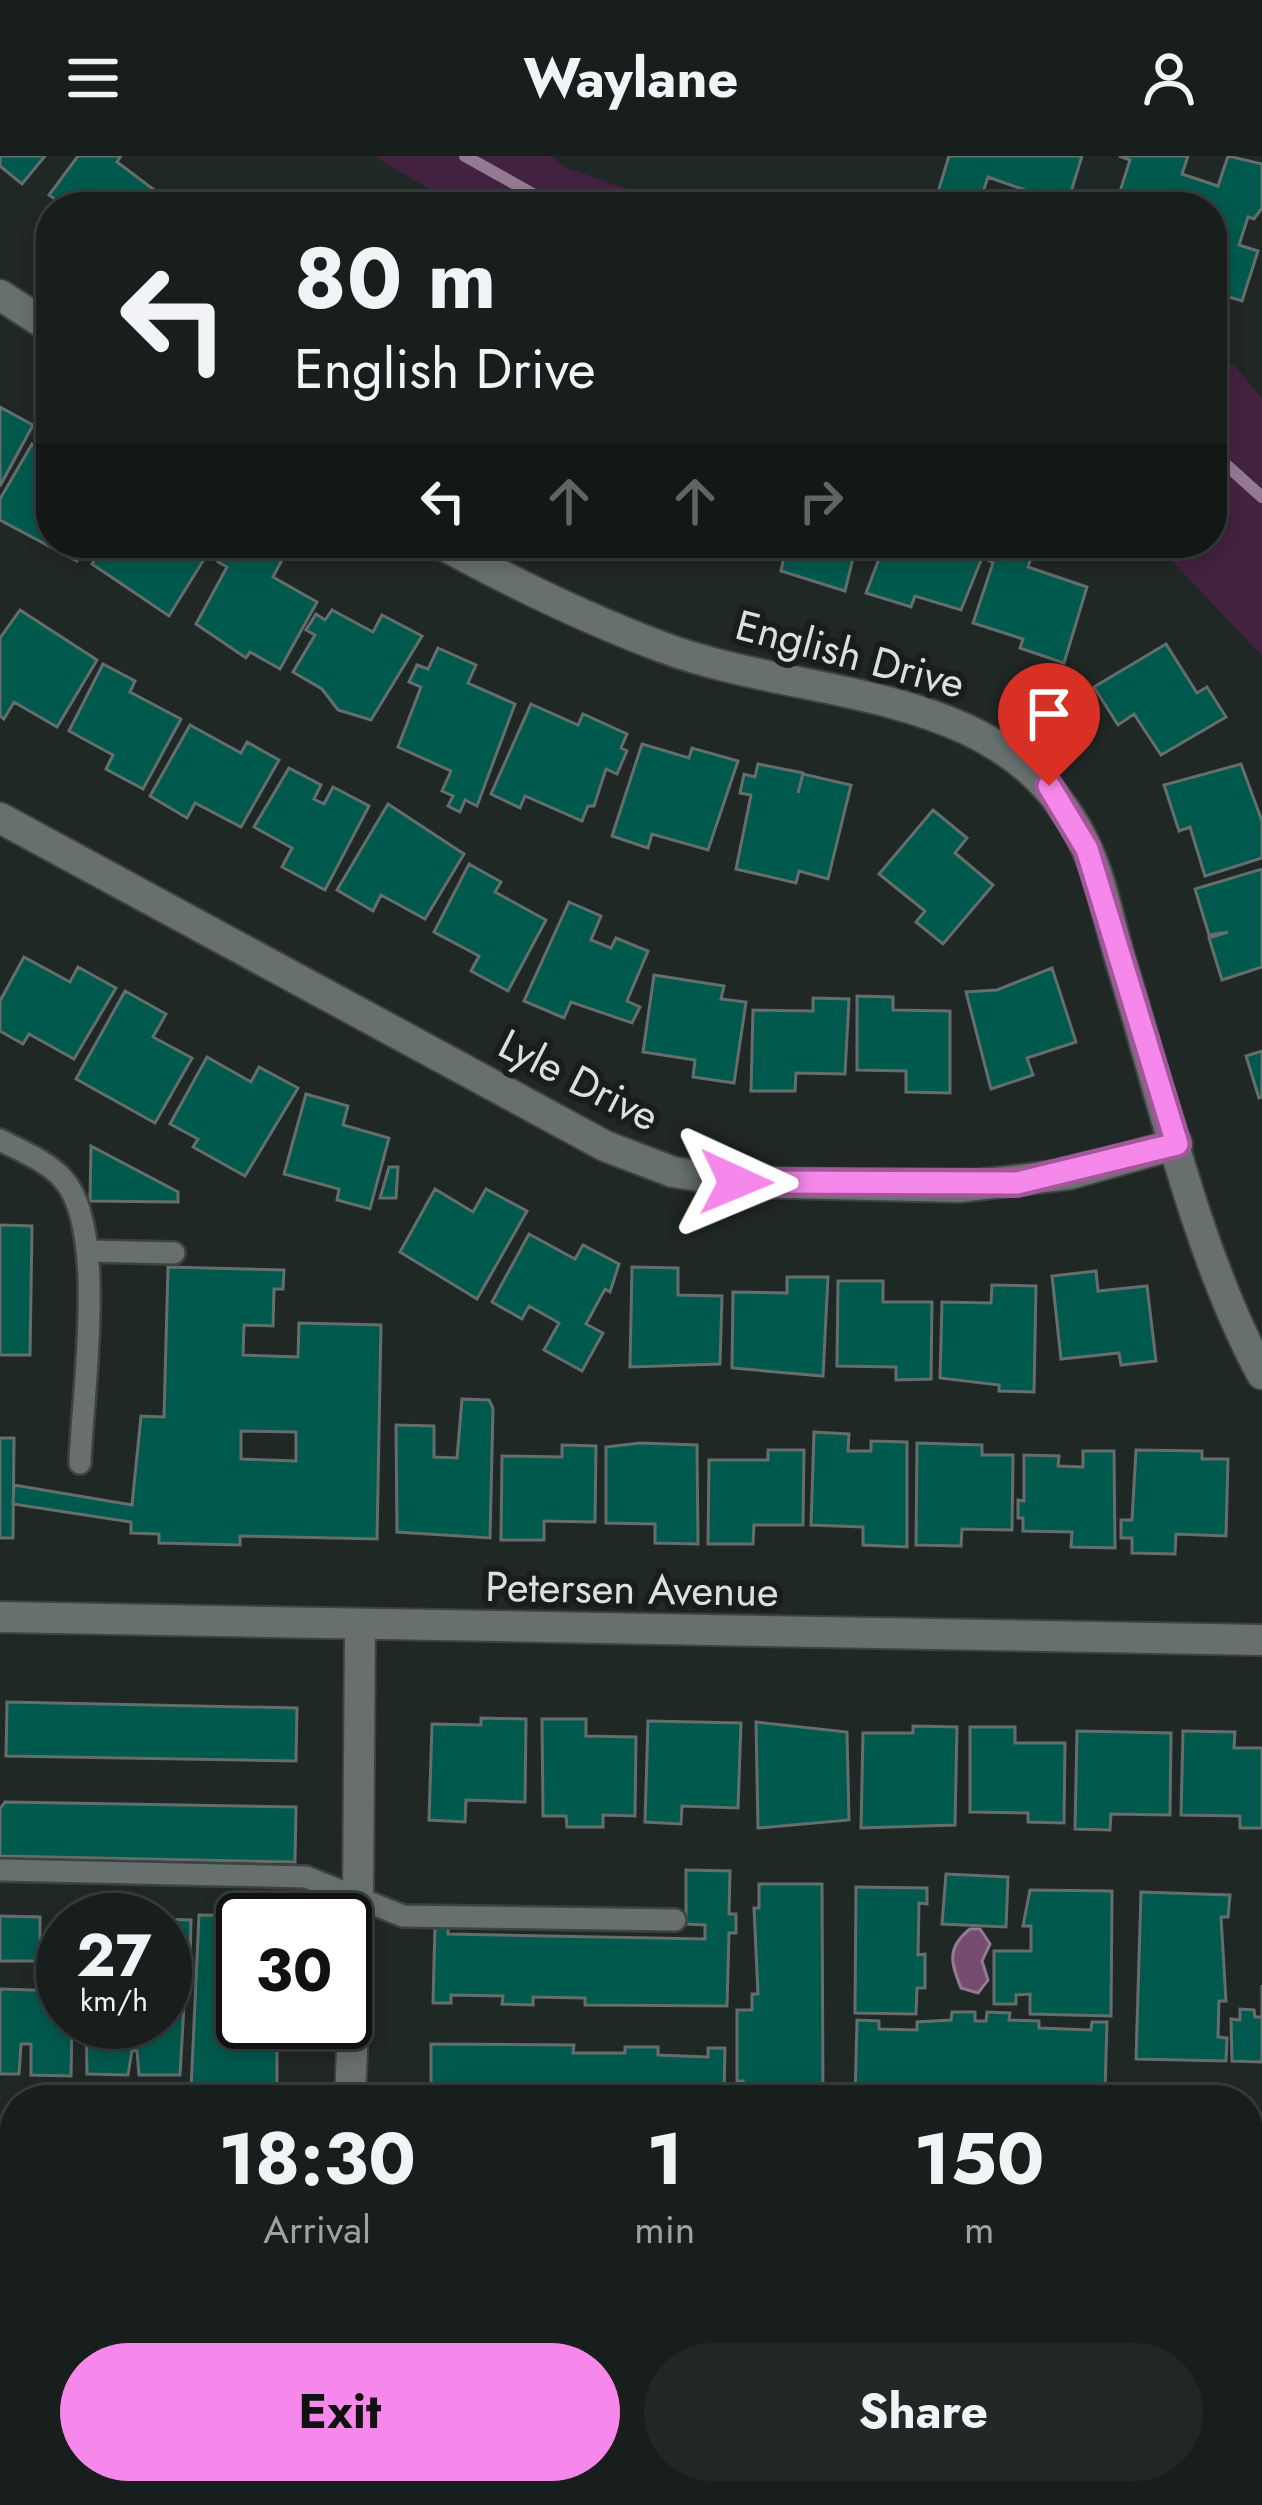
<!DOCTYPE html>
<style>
body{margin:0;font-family:Jost,sans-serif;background:#212725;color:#f1f3f6;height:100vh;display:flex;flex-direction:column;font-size:45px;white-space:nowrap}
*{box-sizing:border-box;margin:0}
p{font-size:39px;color:#9fa2a3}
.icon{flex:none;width:66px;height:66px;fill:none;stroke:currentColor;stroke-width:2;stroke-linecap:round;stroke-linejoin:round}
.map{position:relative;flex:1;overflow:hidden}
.details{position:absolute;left:0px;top:1929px;width:1263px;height:420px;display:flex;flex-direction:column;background:#181e1c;border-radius:48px 48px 0 0;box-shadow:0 6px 18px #0003,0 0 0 3px #363c3b}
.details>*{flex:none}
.banner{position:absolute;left:36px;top:36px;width:1191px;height:366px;border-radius:48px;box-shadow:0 6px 18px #0003,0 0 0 3px #363c3b;background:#181e1c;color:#f1f3f6;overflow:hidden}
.speed{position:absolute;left:36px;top:1737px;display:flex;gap:24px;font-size:60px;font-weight:700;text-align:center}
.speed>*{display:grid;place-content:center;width:156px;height:156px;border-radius:50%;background:#181e1c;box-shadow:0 6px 18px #0003,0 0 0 3px #363c3b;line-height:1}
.speed small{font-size:30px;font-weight:400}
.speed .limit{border:6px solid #111;border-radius:18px;background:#fff;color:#111}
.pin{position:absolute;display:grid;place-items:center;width:102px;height:102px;color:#fff;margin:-123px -51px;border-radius:50% 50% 50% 0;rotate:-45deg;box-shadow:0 0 12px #0007}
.pin .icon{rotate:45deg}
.me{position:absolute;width:132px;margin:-66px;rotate:91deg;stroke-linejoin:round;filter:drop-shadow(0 0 9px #0008)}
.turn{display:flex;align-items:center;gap:42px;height:252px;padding:0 60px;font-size:54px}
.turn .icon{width:156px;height:156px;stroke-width:2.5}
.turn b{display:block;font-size:84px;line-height:102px}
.lanes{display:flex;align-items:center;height:114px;padding:0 60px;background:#0003;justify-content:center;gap:60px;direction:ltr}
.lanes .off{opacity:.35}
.eta{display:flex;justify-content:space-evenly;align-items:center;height:204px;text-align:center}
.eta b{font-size:72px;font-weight:700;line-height:84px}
.cta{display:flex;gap:24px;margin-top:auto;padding:24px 60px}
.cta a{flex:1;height:138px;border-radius:72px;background:#f788eb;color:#111;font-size:48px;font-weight:700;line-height:138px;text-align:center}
.cta a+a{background:#212725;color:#f1f3f6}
header{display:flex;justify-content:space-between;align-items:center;height:156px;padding:0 60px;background:#181e1c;font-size:54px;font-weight:700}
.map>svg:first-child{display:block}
.built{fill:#22322e}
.green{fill:#43223f}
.water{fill:#754c70;stroke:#947992;stroke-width:3}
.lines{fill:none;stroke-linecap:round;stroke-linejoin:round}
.stream{stroke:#947992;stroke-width:12}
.building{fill:#00594d;stroke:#656e6c;stroke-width:3;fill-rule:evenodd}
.lane-casing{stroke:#3c4341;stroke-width:26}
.street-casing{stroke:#3c4341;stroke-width:34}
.highway-casing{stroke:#3c4341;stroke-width:40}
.lane{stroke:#67706e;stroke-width:21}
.street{stroke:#67706e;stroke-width:30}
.highway{stroke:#2fd8bf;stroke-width:36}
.route-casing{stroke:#a15899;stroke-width:30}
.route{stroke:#f788eb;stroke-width:21}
.labels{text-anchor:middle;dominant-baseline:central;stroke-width:12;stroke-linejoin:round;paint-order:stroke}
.street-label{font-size:42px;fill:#dce1e0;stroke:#171e1c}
</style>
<header><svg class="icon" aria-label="menu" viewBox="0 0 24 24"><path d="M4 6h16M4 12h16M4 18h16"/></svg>Waylane<svg class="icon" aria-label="person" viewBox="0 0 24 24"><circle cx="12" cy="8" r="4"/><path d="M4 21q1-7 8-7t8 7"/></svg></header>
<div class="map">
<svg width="1262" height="2349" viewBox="0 0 1262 2349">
<rect width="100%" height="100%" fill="#202826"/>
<!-- built -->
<path class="built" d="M15 2271V2334H302L301 2349H0V2272Z"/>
<!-- green -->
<path class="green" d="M374 0H551L566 12 681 51H459Z
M1212 201 1235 210 1262 243V500L1155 387H1212Z
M1262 2180V2349H395L391 2334H1248V2183Z"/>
<!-- water -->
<path class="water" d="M970 1773H980L990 1788 982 1805 988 1824 978 1837 961 1832C951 1807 946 1792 970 1773Z"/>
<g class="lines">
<!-- stream -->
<path class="stream" d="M465 0 556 51
M1212 296 1262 341"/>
</g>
<!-- building -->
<path class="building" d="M0 0H45L22 28 0 10Z
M78 0H121L117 6 165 42 159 51H66L49 39Z
M949 0H1082L1067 49 988 21 978 51H940L934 49Z
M1119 0H1188L1182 18 1218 30 1228 0 1262 8V52L1254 63 1248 61 1239 89 1258 95 1242 145 1212 136V51H1100L1103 43 1116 48 1130 4Z
M0 251 33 269 0 330Z
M32 288 51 299V387H87L77 405 0 364V343Z
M104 387H214L169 460 92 408Z
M239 387H251L282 404 273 421 317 446 280 513 250 496 246 502 196 468 227 411 218 406 226 391 234 396Z
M745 387H835L833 394 854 398 845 435 781 415 785 396Z
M885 387H988L961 454 915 440 911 451 866 437Z
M990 387H1036L1028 411 1087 431 1064 507 1020 492 1023 483 973 467 993 407 985 402Z
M20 454 97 504 57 571 14 546 4 563 0 560V482Z
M332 454 373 476 382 459 422 480 371 564 338 554 322 533 293 516 315 479 306 474 316 458 325 464Z
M1166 488 1197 537 1207 531 1226 561 1161 599 1134 558 1118 569 1094 531Z
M438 492 476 509 468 527 515 548 477 650 465 644 460 656 448 650 453 640 442 635 451 615 398 591 421 531 409 526 417 509 428 513Z
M103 508 135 525 130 536 181 563 143 633 106 613 113 599 69 575Z
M531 548 578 569 583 558 627 578 621 592 627 595 617 618 606 613 594 650H588L582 665 525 640 520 652 491 638Z
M190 569 241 597 247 586 279 604 241 671 195 647 187 662 150 640Z
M642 588 689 602 692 592 738 605 708 694 652 678 648 692 612 680Z
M758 608 803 617 798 637 803 618 851 629 828 723 799 715 796 727 736 713 751 639 740 637 744 618 755 621Z
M1241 608 1262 665V702L1205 720 1190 671 1179 675 1164 629Z
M289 612 321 629 314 643 324 648 333 631 369 650 325 734 282 711 292 692 254 671Z
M388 648 464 698 425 763 381 739 373 755 337 734Z
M933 654 967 682 955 697 993 729 943 788 916 766 925 755 879 718Z
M469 708 501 726 495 736 546 764 508 835 471 815 479 800 434 776Z
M1262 713V811L1222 824 1209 782 1228 776 1209 779 1195 733Z
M569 746 601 760 591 784 611 792 616 782 648 795 627 845 640 851 632 867 571 846 564 862 524 845Z
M24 801 70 826 78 811 116 832 74 903 29 878 23 888 0 875V845Z
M1052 812 1076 886 1027 902 1033 919 991 933 966 836 997 834Z
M654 819 724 830 721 843 746 846 734 927 693 921 695 904 643 896Z
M125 835 166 858 153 881 192 902 155 967 76 923Z
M857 840 893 841V854L950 855V937L906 936V915L857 914Z
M813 842 849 843 845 918 796 917 795 935H751L753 854 813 855Z
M1262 895V941L1259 942 1246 900Z
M207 901 251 926 259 911 298 932 245 1020 193 991 198 983 170 968Z
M306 938 348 950 343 969 389 982 370 1053 337 1044 339 1033 284 1018Z
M91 990 178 1036V1046L90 1045Z
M389 1011H398L396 1042H380Z
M435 1033 473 1056 486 1033 527 1055 477 1143 400 1096Z
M0 1069 32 1070 30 1199H0Z
M529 1078 575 1103 583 1089 619 1108 610 1136 605 1133 586 1168 603 1177 582 1215 544 1194 559 1167 529 1150 522 1163 492 1146Z
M168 1111 284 1114 283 1133H274L273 1170 244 1169 243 1199 298 1201 299 1167 381 1169 377 1383 240 1380V1389L159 1387V1378L131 1377V1366L13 1348 14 1329 132 1349 141 1260 164 1261ZM241 1275 296 1276V1305L241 1303Z
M632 1111 678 1112V1139L722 1140 720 1208 630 1211Z
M1096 1115 1098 1135 1147 1130 1156 1205 1121 1209 1119 1197 1061 1203 1052 1120Z
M787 1121H828L823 1220 732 1212 733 1136 787 1137Z
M838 1125H883V1146H932L931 1223 896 1224V1211L837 1210Z
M992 1129 1036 1130 1034 1236 999 1235V1229L940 1222 942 1146 991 1147Z
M462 1243 489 1244 493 1252 490 1382 397 1376 396 1269 434 1270V1301L457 1302Z
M814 1276 849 1278 848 1295H871V1285L907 1286V1391L863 1389V1371L811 1369Z
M0 1282H14L13 1382H0Z
M640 1287 697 1289 698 1388 655 1387V1368L606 1367V1291Z
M917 1287 982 1289V1299H1013L1012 1374 962 1373 961 1390 916 1389Z
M562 1289 596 1290 595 1366 544 1365V1384H501L502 1300 562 1301Z
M768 1294H804L803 1369H754L753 1388H708L709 1304H768Z
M1136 1294 1202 1295V1303H1228L1226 1380 1176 1378 1175 1398 1132 1397V1382H1121V1364H1132Z
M1083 1295H1114L1115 1392 1071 1391 1072 1376 1023 1375V1362H1018V1344L1024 1345V1299L1059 1300 1058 1310 1083 1311Z
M7 1546 297 1552 296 1605 6 1600Z
M481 1562 526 1563 525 1646 466 1644 465 1666 429 1664 432 1568 481 1569Z
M542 1563H586V1580L636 1581 635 1660 603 1659V1671H567L566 1660H543Z
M648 1565 741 1567 738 1652 682 1650 681 1668 645 1666Z
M756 1566 847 1576 849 1664 758 1672Z
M913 1570 957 1571 955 1669 861 1672 863 1577H913Z
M970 1571H1015V1587H1065L1064 1667 1028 1666V1657L970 1656Z
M1077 1575 1171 1577 1170 1659 1111 1658 1110 1674 1075 1673Z
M1183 1575 1235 1576 1234 1592H1262V1672H1240V1660L1181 1659Z
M5 1646 296 1651 295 1706 0 1700V1653Z
M686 1714 730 1715 729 1758H736V1777H729L727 1850 585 1849V1842L533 1841V1849L502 1848 503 1840 451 1839V1847H433L435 1770H448V1778L705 1783V1769L686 1768Z
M946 1718 1008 1721 1006 1771 942 1768Z
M759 1728H822L823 1937 743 1936V1925H737V1854H752V1838H758L754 1752H759Z
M856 1731 927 1732V1748L919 1747 918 1799 925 1798V1832H917L916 1858 855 1857Z
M1030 1734 1112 1735 1111 1860 1030 1858V1838L1016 1839V1848H994V1795H1031V1770H1023Z
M1141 1736 1230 1739 1228 1761H1221L1226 1845H1219L1218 1881 1227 1882 1226 1905 1136 1903Z
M199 1759 292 1761 243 1764V1866H271L270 1883H253V1889L277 1891V1933L191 1934Z
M0 1760 40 1761V1805H0Z
M124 1762 191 1764 190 1808H165V1764Z
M1262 1829V1906L1232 1905 1231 1863 1240 1864V1853L1254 1854 1255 1861H1262Z
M165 1832H185L180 1919H139L137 1895 132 1894 128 1919 87 1918 86 1866H165Z
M0 1833 63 1835V1866H72L71 1920 31 1919V1888H21L19 1918H0Z
M952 1856H975V1865H986L987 1856 1010 1857 1009 1864 1039 1865V1872L1091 1874 1092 1866H1107L1105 1935 1024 1933V1942L855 1944 857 1864 879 1865V1873L917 1874V1866L951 1864Z
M431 1888 574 1889 573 1897H625V1891H658V1899L708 1901V1892H725L724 1937H732V1944H431Z
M0 2314H15V2334H190V2349H0Z"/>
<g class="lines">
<defs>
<path id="lane" d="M0 984C21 995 47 1005 63 1023 108 1072 82 1241 80 1307
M88 1095 174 1097
M0 1714 306 1721 403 1760 675 1764"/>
<path id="street" d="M0 139 51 172
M440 387C511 426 587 463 662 491 810 547 1011 524 1087 693 1103 728 1110 770 1121 806 1161 937 1197 1099 1262 1218
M0 662 605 990 673 1016 736 1026 959 1031 1070 1018 1177 988
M0 1461 1262 1484
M350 1944 358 1744 360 1470
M0 2002H15"/>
<path id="highway" d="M1248 2020 1262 2018
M0 2098H15
M1248 2118 1262 2115
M0 2150 15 2149
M0 2201 15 2200"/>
</defs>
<!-- lane casing -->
<use href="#lane" class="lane-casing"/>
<!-- street casing -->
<use href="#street" class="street-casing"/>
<!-- highway casing -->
<use href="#highway" class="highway-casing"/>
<!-- lane -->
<use href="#lane" class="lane"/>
<!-- street -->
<use href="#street" class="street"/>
<!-- highway -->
<use href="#highway" class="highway"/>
</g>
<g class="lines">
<defs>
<path id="route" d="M736 1026 1017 1027 1177 988 1087 693 1049 630"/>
</defs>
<!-- route casing -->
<use href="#route" class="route-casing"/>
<!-- route -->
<use href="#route" class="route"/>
</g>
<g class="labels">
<!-- street labels -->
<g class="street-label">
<text transform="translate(850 498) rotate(15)">English Drive</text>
<text transform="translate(579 924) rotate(27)">Lyle Drive</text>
<text transform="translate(632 1433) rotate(1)">Petersen Avenue</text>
</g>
</g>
</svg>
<div class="speed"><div>27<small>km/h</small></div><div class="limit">30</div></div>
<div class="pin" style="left:1049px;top:630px;background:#d93025"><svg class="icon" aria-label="arrive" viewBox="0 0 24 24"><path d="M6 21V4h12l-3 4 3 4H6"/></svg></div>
<svg class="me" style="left:736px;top:1026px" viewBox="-20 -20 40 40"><path d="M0-17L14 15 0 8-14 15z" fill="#f788eb" stroke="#fff" stroke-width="4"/></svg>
<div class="banner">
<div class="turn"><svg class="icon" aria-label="left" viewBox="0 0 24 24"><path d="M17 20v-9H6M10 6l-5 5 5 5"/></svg><div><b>80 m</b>English Drive</div></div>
<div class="lanes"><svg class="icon" aria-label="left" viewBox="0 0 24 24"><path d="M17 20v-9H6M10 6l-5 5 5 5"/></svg><svg class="icon off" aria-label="ahead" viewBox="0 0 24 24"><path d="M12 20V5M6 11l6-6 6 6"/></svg><svg class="icon off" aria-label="ahead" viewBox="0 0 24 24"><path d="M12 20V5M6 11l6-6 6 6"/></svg><svg class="icon off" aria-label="right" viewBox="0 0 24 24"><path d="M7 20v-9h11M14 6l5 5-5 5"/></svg></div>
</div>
<section class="details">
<div class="eta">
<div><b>18:30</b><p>Arrival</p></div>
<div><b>1</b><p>min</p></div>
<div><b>150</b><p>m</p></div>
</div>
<div class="cta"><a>Exit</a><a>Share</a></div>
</section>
</div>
